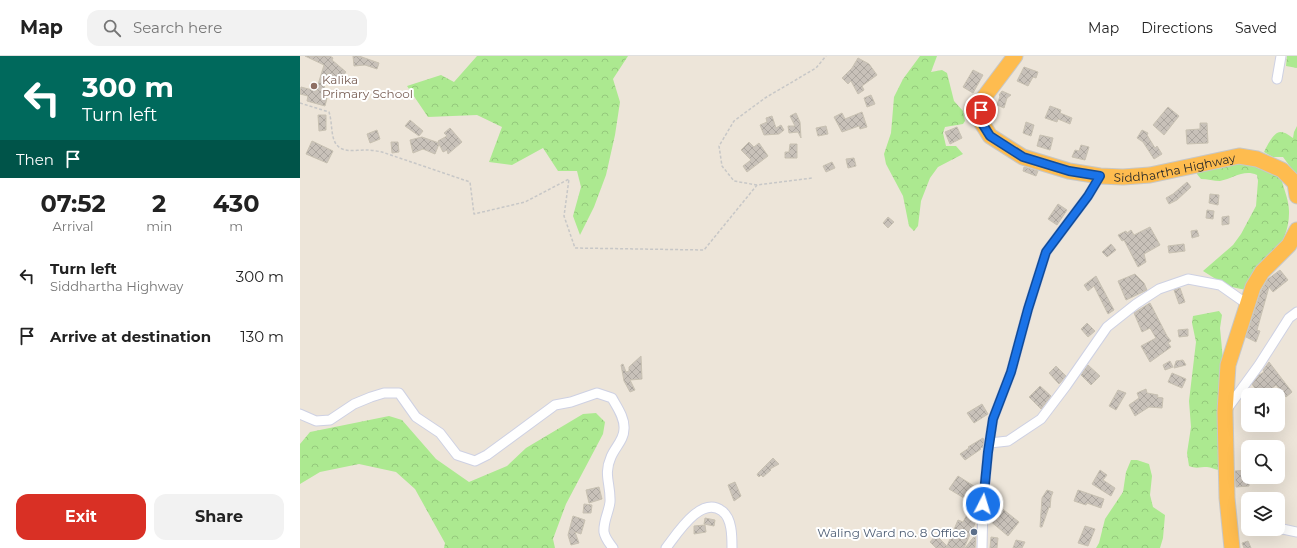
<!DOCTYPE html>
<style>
body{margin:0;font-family:Montserrat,sans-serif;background:#f2f2f2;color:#222;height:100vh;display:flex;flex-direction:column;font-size:15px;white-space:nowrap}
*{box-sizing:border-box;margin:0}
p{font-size:13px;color:#767676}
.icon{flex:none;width:22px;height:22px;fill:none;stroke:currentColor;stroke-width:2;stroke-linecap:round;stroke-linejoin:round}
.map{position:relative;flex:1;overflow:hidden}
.sheet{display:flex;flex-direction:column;background:#fff;width:300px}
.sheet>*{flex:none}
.hud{background:#00695c;color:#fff;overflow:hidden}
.fabs{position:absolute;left:941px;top:332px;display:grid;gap:8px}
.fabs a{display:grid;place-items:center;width:44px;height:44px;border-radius:8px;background:#fff;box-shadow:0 4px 16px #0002;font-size:20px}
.pin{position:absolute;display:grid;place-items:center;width:34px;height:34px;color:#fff;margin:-17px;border:2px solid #fff;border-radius:50%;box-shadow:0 1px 4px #0007}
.me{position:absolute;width:44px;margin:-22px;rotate:5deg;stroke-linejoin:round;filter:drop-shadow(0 0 3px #0008)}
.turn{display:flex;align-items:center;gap:14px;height:84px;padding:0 16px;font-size:18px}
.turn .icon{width:52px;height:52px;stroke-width:2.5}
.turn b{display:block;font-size:28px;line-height:34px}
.then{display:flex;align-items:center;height:38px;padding:0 16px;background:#0003;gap:8px;font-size:15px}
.eta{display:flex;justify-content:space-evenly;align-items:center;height:68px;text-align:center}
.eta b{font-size:24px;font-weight:700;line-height:28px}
.cta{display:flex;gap:8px;margin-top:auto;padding:8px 16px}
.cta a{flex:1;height:46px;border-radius:12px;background:#d93025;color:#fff;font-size:16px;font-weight:700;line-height:46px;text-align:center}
.cta a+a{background:#f2f2f2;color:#222}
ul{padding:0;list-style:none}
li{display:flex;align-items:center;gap:12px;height:60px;padding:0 16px}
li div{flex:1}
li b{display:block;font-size:15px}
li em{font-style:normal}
header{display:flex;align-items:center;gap:24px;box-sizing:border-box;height:56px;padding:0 20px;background:#fff;border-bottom:1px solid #e0e0e0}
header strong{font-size:19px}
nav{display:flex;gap:22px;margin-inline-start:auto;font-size:14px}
.search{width:280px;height:36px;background:#f2f2f2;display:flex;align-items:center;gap:10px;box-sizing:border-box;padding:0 14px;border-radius:12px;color:#767676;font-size:15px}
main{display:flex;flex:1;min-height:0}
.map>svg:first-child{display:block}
.forest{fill:url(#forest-crowns)}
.building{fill:url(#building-cross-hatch);stroke:#c8c1b2}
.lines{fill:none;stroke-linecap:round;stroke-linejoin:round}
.minor-casing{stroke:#ced1e3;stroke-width:11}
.trunk-casing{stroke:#c7c7c7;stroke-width:17}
.path{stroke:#c7c7c7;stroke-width:1.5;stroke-dasharray:3 2;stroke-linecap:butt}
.minor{stroke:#fff;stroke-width:9}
.trunk{stroke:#febc4f;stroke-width:15}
.route-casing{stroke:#114b97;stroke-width:10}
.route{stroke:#1a73e8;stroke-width:7}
.education-dot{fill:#8d6e63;stroke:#fff;stroke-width:1.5}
.service-dot{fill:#5c6f8a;stroke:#fff;stroke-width:1.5}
.labels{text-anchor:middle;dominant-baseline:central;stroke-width:4;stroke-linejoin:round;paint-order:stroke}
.education-label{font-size:12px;fill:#785e54;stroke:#fff;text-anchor:start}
.street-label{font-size:12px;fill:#292929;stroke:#fff}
.service-label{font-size:12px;fill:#4e5e75;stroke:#fff;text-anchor:end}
</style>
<header>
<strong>Map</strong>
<div class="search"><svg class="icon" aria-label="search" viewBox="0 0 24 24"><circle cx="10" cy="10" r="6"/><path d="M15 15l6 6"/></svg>Search here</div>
<nav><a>Map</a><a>Directions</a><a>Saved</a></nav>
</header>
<main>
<section class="sheet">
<div class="hud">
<div class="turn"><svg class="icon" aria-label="left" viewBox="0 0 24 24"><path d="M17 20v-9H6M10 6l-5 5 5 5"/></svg><div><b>300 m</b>Turn left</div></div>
<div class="then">Then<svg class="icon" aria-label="arrive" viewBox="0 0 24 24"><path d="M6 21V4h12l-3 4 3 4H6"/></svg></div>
</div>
<div class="eta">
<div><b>07:52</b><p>Arrival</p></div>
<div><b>2</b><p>min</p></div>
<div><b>430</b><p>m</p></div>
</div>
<ul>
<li><svg class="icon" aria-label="left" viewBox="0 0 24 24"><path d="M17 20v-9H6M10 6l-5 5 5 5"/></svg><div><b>Turn left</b><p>Siddhartha Highway</p></div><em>300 m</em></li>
<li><svg class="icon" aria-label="arrive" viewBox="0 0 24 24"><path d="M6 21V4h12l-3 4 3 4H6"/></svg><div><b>Arrive at destination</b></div><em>130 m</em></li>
</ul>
<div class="cta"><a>Exit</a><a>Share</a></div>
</section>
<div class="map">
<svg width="997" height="492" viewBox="0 0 997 492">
<defs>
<pattern id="forest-crowns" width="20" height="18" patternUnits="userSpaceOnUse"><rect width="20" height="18" fill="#ace990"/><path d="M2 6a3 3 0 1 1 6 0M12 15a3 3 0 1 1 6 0" fill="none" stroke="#94c87c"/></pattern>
<pattern id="building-cross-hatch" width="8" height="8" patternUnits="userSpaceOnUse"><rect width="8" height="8" fill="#c8c1b9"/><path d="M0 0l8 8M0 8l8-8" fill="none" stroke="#aca69f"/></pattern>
</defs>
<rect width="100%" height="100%" fill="#ede5d9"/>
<!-- forest -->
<path class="forest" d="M177 0H328L313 23 320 46 315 79 306 119 294 151 280 179 273 160 281 131 277 115H258L243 92 212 109 189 106 202 71 177 59 128 61 107 30 141 19 154 26Z
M620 0H637L631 16 642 14 647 17 654 45 663 55 665 65 663 68 645 71 643 77 646 90H656L663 98 638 111 630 122 621 145 618 170 614 175 609 170 603 140 586 108 584 98 591 77 594 41 603 23Z
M987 0H997V12L986 10Z
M997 70V120L983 101H973L964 96C967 90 974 75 981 76 985 76 990 80 993 82L994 76Z
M953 104 981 122C984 133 989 145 989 155 990 188 965 210 946 234L927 230 903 215 933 189 941 178 956 150 958 125 957 119C943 113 933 123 920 125 914 125 907 123 901 123L897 118 896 111Z
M919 255 922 259 920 272 923 304 918 342 920 414C915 414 911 411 907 411 900 411 896 413 889 410L887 397 891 371 889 345 896 286 892 267 893 260Z
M296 357 305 366 303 378 266 448 253 483 255 492H144L145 487 115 433 96 416 59 408 20 416 0 428V388L10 376 89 360 102 364 136 403 169 426 207 410 226 392 283 358Z
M831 404H837L849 408 852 420 850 439 853 451 865 459 863 482 860 492H796L799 487 805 463 823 436 826 416Z"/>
<!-- building -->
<path class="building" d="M5 0H30L33 2 32 4 46 16 38 26 28 17 22 40 27 42 25 50 7 45 8 40 0 38 1 31 16 35 24 9Z
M53 0H59L79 7 77 13 65 9 54 10Z
M558 2 569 8 577 19 562 30 564 34 558 38 551 25 548 28 542 22 552 12Z
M724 11 738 16 736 22 733 21 728 30 717 25Z
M673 14 683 19 673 37 663 31Z
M702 35 711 39 707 42 704 52 697 49 700 40 699 39Z
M571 39 575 48 567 51 564 42Z
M750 50 761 54 760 57 772 62 770 68 758 63 757 66 745 62Z
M868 51 879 60 864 79 853 69Z
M562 56 567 71 560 73 559 70 542 76 534 61 542 57 545 63Z
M496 57 500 66 501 82 498 76 489 77 488 70H495L490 60Z
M18 59H26V74L19 75Z
M472 60 476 72 481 69 484 74 479 78 464 79 460 69 467 66 466 62Z
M110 64 123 75 119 80 105 70Z
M726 66 734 69 731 80 723 77Z
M900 67H907L908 87 887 88 886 74 900 73Z
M526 70 528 78 518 80 516 72Z
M657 71 662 82 650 88 645 76Z
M150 72 162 86 148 98 147 94 143 96 139 88 135 98 123 93 113 97 110 84 122 81 139 87 138 85 147 80 144 77Z
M77 74 80 83 70 87 67 78Z
M842 74 848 77 847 79 855 92 857 90 862 98 854 103 843 86 837 82Z
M740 79 753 82 750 94 737 90Z
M12 85 33 95 27 107 6 98Z
M91 86H98L99 96 92 97Z
M449 86 454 91 459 87 468 100 447 116 443 110 451 104 441 94Z
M490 88H497V102H485V96H489Z
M781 89 789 91 785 104 772 101 775 94 779 95Z
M554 102 556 110 548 112 546 103Z
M532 106 535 112 526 116 523 110Z
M724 111 738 115 736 120 723 115Z
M887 126 891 131 877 144 869 148 866 142 873 138Z
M910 138 919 139 918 149 909 147Z
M758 148 767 154 757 169 748 163Z
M907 154 914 155 913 163 906 162Z
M929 160V168L922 169V161Z
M588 161 594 166 588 172 583 167Z
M850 171 860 189 844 198 846 206 838 211 824 184 822 185 818 179 826 175 827 177 831 174 834 179Z
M897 174 899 180 892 182 891 175Z
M811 188 816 194 807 201 802 196Z
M884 188 885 195 869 197 868 190Z
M980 214 988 224 973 236 969 231 957 274 960 275 956 286 946 281 961 235 968 223Z
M835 218 844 227 847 234 826 244 818 225Z
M796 220 814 254 808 258 794 230 788 235 784 229Z
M880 232 885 246 879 248 874 234Z
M850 247 867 280 871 285 868 287 871 291 850 306 841 290 856 282 850 272 842 276 834 257Z
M787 267 795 275 788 281 781 273Z
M888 273V280L879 281 878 274Z
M341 300 342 323 330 324 335 334 330 336 324 325 321 309 323 308 326 316 329 315V311Z
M883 304 886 309 874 312 876 305Z
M870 305 873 311 865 314 863 309Z
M969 306 992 336 986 341 976 329 963 339H960L952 328 959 319 964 316 963 314Z
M788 309 800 320 791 329 781 319Z
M756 310 766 320 759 328 749 317Z
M872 317 886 323 882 332 868 326Z
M740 330 751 340 741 353 729 341Z
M846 333 847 337 858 339 857 341 863 342 862 352 849 351 835 360 829 349 839 342 837 337Z
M818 334 826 337 816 354 809 350Z
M682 348 688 358 674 367 667 357Z
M683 382 684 385 683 391 680 392 681 393 665 404 660 398 669 392 668 391Z
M473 402 479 408 470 413 471 414 463 421 461 419 459 421 457 419 458 417Z
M800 414 807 419 803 424 815 432 811 440 792 428Z
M948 414V421H961V424L949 426V430L936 431 935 415Z
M658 420 677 432 669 445 649 433Z
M435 426 441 440 434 445 428 429Z
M299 431 302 443 289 447 286 434Z
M747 434 753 436 751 441 750 452 749 451 742 471H740L742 442Z
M778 434 804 443 801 452 787 447 786 449 774 445Z
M284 448 292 449 291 457H283Z
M699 450 719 466 708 480 689 464Z
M668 457 677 461V463L664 492H636L630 486 636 479 647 490 658 464 663 466Z
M273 460 285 464 281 478 275 476 279 487 271 489 268 479Z
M405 462 415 464 414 470 404 468Z
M405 469 406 476 394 478V470Z
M785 470 795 473 788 490 778 487Z
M676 478 675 492H665Z
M691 481 698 482 697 492H690Z
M716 484 725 486 722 492H713Z
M948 485 951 492H944L942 487Z"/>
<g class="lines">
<defs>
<path id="minor" d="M977 23 981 0
M927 353 959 309 989 262 997 256
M0 358 16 365 30 364 54 348 71 341 84 337H99L116 361 140 377 157 399 175 405 187 399 255 349 271 346 297 337 312 342C317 351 325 362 324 373 324 384 315 391 311 401 303 419 311 428 310 446 309 456 303 465 304 476 305 482 309 487 313 492
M690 387 708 385 741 363 766 330 807 271 836 248 859 233 888 223 920 229 947 248
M978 472 997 476
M366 492C377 478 401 439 422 455 432 462 432 480 432 492
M682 492 683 447 688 396 693 363 711 316 728 253 746 196 788 140 800 120"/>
<g id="trunk">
<path id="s1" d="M715 0 682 44 680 64 690 80 723 101 769 115 800 120 823 121 850 119 939 100 957 103 982 114 995 127 997 140"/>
<path d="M932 492 927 442 925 356 928 309 953 231 962 216 989 189 997 174"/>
</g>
</defs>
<!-- minor casing -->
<use href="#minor" class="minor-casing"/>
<!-- trunk casing -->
<use href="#trunk" class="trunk-casing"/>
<!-- path -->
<path class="path" d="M0 47 29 56C32 65 31 76 34 84 39 98 54 94 66 94 71 94 77 95 82 96L170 126 174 158 225 146 269 123 264 160 275 192 404 194 457 129 512 122
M457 129 434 125 422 110 419 90 434 65 465 42 516 12 526 0"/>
<!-- minor -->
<use href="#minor" class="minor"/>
<!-- trunk -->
<use href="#trunk" class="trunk"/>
</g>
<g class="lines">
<defs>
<path id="route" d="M681 54 680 64 690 80 723 101 769 115 800 120 788 140 746 196 728 253 711 316 693 363 688 396 683 448"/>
</defs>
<!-- route casing -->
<use href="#route" class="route-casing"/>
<!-- route -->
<use href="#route" class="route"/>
</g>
<!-- markers -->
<circle class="education-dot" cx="14" cy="30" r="4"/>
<circle class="service-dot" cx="674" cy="476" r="4"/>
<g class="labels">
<!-- education labels -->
<g class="education-label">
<text x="22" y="23">Kalika<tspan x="22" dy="14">Primary School</tspan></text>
</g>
<!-- street labels -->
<g class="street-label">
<text stroke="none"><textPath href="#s1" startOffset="288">Siddhartha Highway</textPath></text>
</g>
<!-- service labels -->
<g class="service-label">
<text x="666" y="476">Waling Ward no. 8 Office</text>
</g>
</g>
</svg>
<div class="fabs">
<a><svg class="icon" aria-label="sound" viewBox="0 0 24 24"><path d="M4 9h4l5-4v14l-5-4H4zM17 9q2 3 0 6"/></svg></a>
<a><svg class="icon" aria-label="search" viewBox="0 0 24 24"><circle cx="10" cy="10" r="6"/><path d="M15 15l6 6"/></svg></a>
<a><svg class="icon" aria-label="layers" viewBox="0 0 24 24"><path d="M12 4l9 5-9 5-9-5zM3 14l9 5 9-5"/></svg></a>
</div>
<div class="pin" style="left:681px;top:54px;background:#d93025"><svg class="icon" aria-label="arrive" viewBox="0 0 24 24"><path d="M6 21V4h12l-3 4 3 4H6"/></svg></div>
<svg class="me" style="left:683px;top:448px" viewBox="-20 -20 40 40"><circle r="17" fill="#1a73e8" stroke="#fff" stroke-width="3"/><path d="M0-11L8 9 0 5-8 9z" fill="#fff"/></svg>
</div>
</main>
